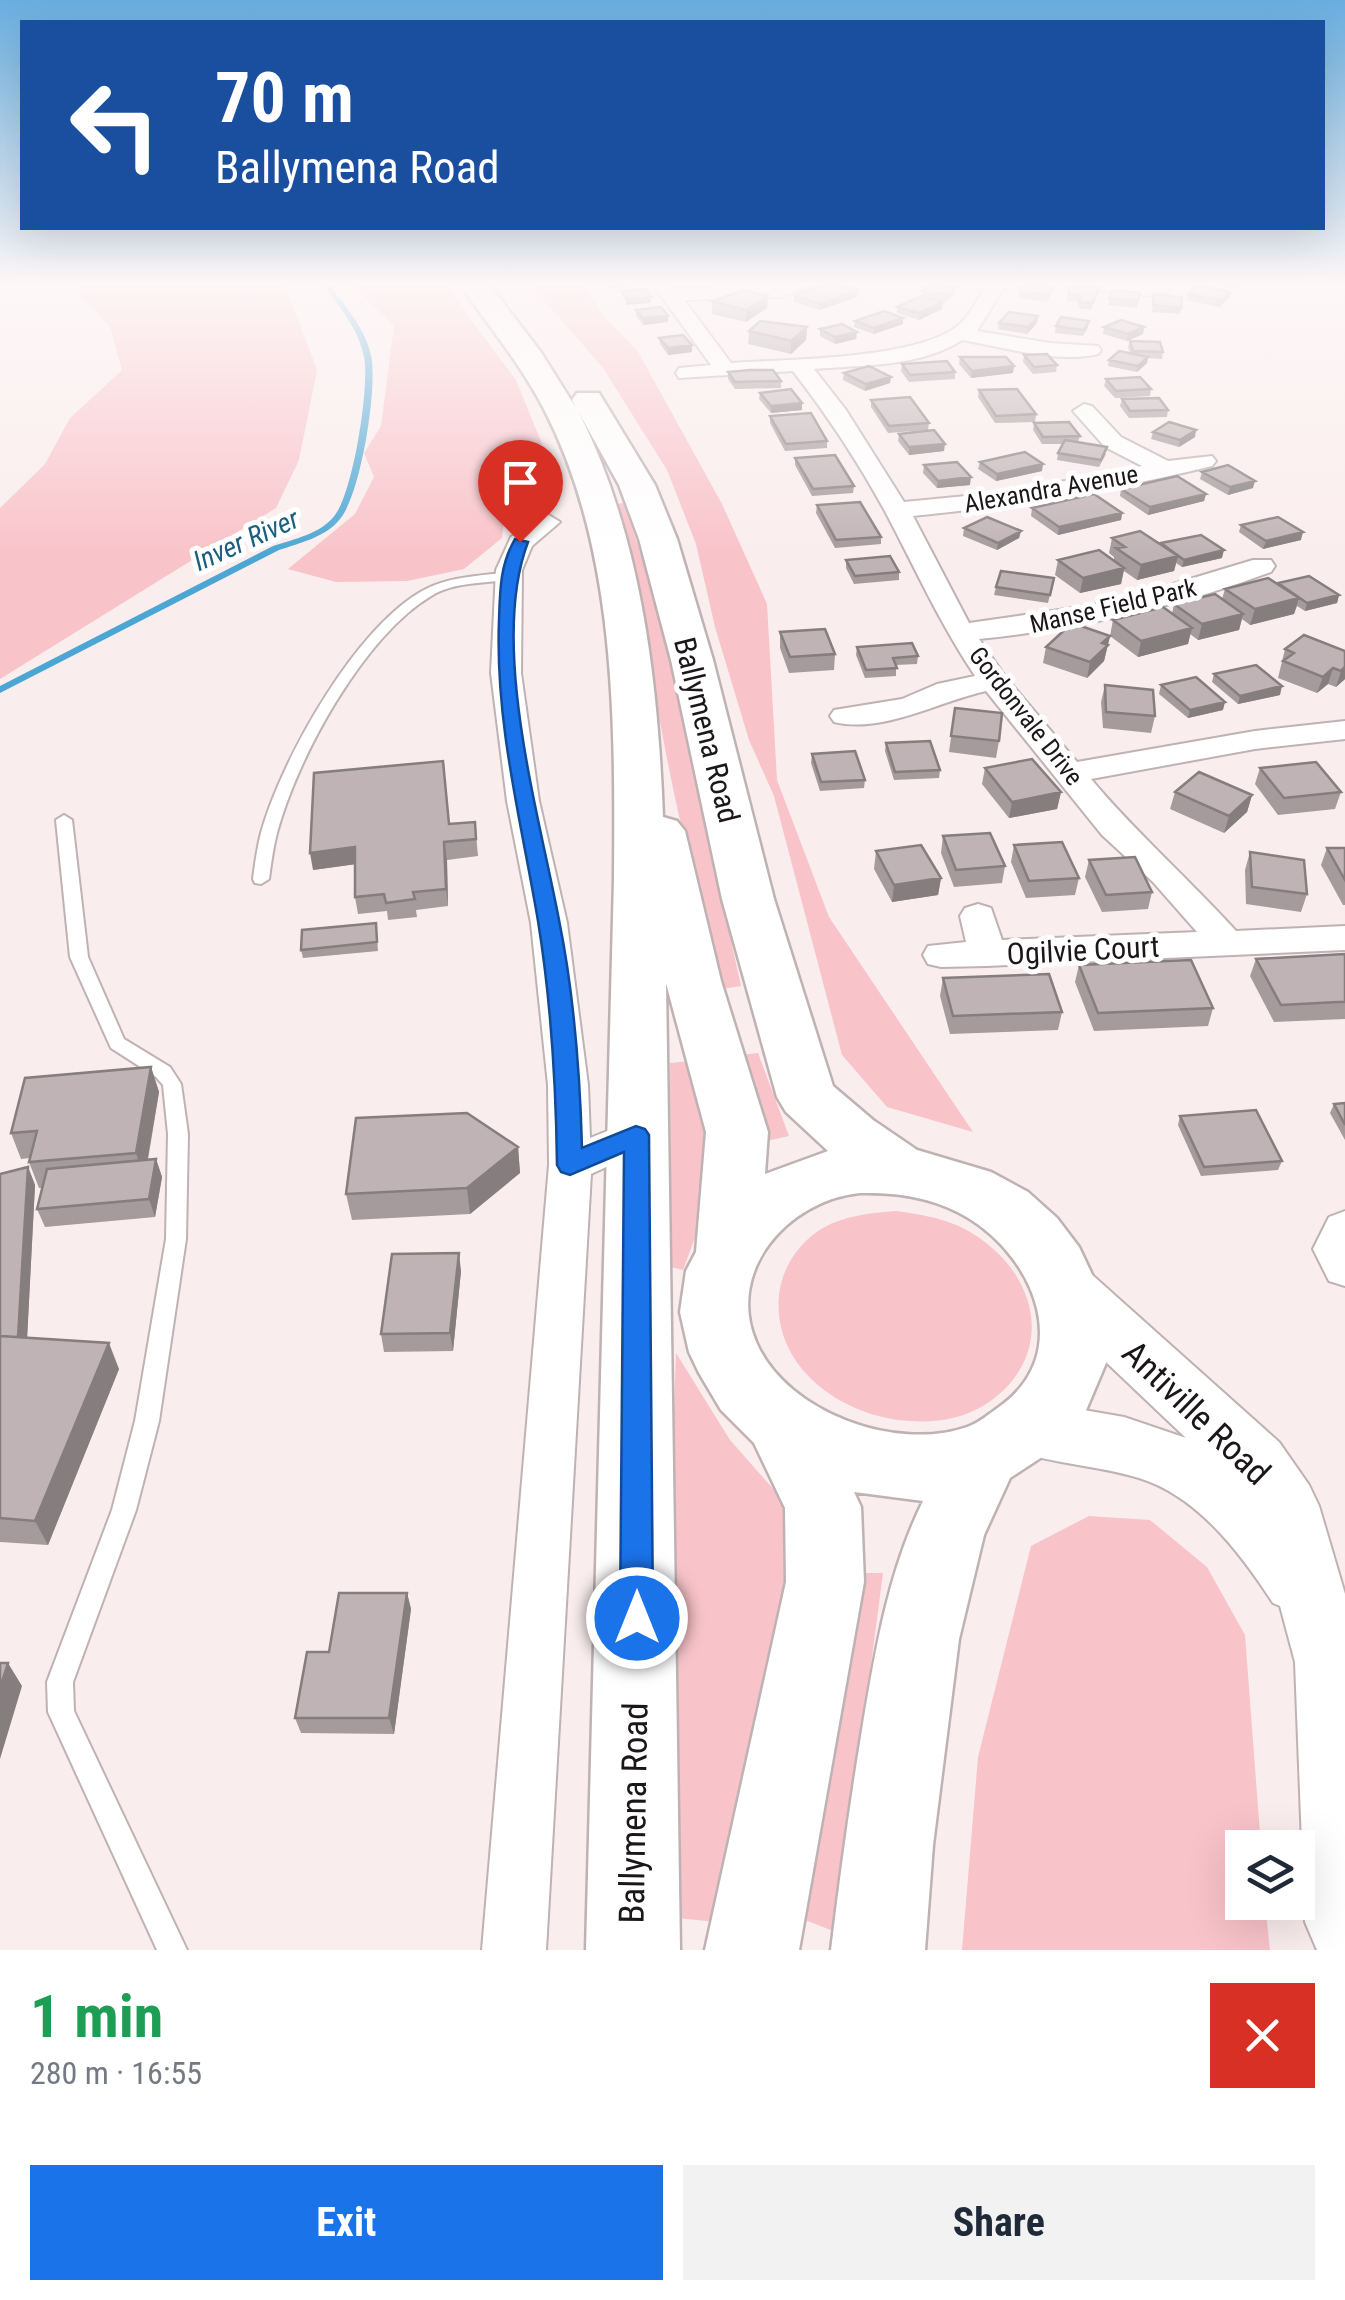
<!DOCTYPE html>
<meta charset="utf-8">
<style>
body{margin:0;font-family:"Roboto Condensed",sans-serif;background:#f2f2f3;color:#1f2937;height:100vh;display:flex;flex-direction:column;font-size:38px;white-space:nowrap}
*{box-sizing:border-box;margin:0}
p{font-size:32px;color:#747a83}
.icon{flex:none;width:55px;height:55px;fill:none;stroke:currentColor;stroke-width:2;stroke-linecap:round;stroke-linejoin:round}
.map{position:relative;height:1950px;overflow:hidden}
.panel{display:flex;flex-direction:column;background:#fff;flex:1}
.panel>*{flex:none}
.hud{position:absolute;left:20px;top:20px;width:1305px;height:210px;border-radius:0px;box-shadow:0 10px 40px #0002;background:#1a4fa0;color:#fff;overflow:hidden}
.buttons{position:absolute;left:1225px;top:1830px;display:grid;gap:20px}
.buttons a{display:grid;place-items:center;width:90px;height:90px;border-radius:0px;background:#fff;box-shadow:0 10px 40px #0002;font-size:50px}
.pin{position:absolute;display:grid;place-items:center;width:85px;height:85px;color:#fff;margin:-102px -42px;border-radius:50% 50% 50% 0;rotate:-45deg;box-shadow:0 0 10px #0007}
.pin .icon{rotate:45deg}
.me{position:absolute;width:110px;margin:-55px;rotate:0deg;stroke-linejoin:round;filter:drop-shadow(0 0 8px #0008)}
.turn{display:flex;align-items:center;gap:35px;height:210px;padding:0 30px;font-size:45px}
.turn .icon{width:130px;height:130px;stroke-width:2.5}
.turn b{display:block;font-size:70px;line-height:85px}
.round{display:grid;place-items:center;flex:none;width:105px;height:105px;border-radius:0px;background:#f2f2f3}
.summary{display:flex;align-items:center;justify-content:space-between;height:170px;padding:0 30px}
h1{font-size:60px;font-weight:700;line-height:75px;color:#1e9e55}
.primary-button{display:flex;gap:20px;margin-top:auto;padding:20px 30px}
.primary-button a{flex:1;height:115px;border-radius:0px;background:#1a73e8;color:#fff;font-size:40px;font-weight:700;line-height:115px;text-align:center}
.primary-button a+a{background:#f2f2f3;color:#1f2937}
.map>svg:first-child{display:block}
.green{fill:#f8c3c9}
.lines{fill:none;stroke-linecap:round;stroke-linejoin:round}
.stream{fill:#4ba6d3;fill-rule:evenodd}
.service-casing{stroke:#bfb2b3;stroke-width:4}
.minor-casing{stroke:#bfb2b3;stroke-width:4}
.tertiary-casing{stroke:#bfb2b3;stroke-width:4}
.trunk-casing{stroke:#bfb2b3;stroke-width:5}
.service{fill:#fff;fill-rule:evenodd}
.minor{fill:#fff;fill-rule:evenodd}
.tertiary{fill:#fff;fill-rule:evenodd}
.trunk{fill:#fff;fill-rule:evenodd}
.wall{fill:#a59a9c}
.shaded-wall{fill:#867d7f}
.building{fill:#c0b3b5;stroke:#867d7f;stroke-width:2.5}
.route{fill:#1a73e8;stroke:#114b97;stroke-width:2.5}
.labels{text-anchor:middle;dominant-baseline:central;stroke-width:10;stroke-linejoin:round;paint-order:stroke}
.far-street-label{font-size:25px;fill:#1b1617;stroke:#fff}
.far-water-label{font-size:28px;font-style:italic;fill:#1a5f7e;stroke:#fff}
.street-label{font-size:30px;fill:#1b1617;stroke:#fff}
.near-street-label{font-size:35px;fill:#1b1617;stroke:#fff}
</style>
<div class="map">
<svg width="1345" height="1950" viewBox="0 0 1345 1950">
<rect width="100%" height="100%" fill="#faedee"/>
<!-- green -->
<path class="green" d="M78 283H284L317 370 299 460 276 508 0 679V508L45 464 70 418 122 370 110 327 79 295Z
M350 283H444L516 380 542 444 506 503 502 538 464 569 407 581 336 582 288 569 355 514 374 477 364 453 381 426 394 326Z
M529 283H581L607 320 637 350 722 504 767 604 777 780 829 917 973 1132 887 1107 842 1055 774 796 749 740 715 627 696 544 667 470 603 368Z
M625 503 663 628 741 986 722 989C705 922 687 855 673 788 653 693 641 598 614 504Z
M758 1053 789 1136 766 1141 741 1055Z
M701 1060 716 1181 683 1270 671 1267 670 1063Z
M896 1211C924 1215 951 1219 975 1235 1043 1279 1055 1361 983 1406 961 1419 935 1423 910 1421 843 1417 772 1368 779 1295 782 1267 799 1242 823 1228 846 1215 871 1213 896 1211Z
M676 1353 730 1440 782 1499 790 1555 717 1922 656 1916Z
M1089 1516 1150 1520 1207 1567 1245 1635 1261 1847 1242 1848V1902L1265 1903 1270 1950H962L978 1757 1031 1546Z
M864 1573H883L836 1932 792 1915Z"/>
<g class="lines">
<!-- stream -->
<path class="stream" d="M322 283H328C344 304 365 328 371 355 378 387 361 494 340 519 326 537 300 543 279 550L0 693V686L273 546C294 539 321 534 335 515 353 492 370 386 364 357 359 329 338 305 322 283Z"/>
<defs>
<path id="service" d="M509 572 515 576 513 579C486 584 455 581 431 596 363 637 297 758 277 833 273 848 271 864 269 879L261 884 255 883 253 879C255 864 257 848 261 833 281 760 357 624 426 589 451 576 482 576 509 572Z
M64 815 72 820 88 957 124 1039 170 1067 181 1084 188 1134 186 1239 159 1421 136 1510 73 1682 74 1711 187 1950H157L48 1712 47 1682 112 1510 135 1421 166 1239 168 1134 163 1085 156 1077 111 1048 70 957 56 820Z"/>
<path id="minor" d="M652 283H671L675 289 814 283 781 297 684 300 731 363C786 359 927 360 963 321 973 310 980 295 989 283H1007L977 331 1050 343 1098 346 1101 350 1098 354C1056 364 1004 347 962 340 921 367 862 365 814 369L846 410 904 502 1008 492 1142 466 1105 447 1073 411 1084 404 1092 406 1121 437 1168 461 1212 456 1216 461 1212 466C1115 490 1013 506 913 516L969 623 1114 602 1253 560H1271L1275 566 1271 572C1177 607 1079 629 979 639L1004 675 1077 762 1255 731 1345 721V739L1255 749 1091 779C1136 833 1189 879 1236 931L1345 926V950L987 966 941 967 928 964 923 955 928 946 966 942 960 916 965 908 978 904 991 908 1002 940 1197 932 1153 882 1102 835 986 691C940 701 882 734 834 722L830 716 834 710 902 699 937 684 975 676C940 624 915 568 886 513 859 463 827 415 793 371L679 378 676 373 679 368 711 365Z
M1069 283H1181L1156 296 1078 289Z
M547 514 560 522 532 546 522 570 521 673 539 801 567 923 588 1085 590 1138 637 1119 652 1124 658 1135 652 1146 591 1174 546 1950H482L549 1165 548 1085 531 923 507 801 491 673 496 570 511 537Z
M1345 1211V1286L1329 1281 1313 1249 1329 1217Z"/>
<path id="tertiary" d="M1069 1266 1090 1273 1279 1442 1309 1485 1319 1506 1345 1594V1950H1317L1305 1922 1295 1662 1280 1606 1273 1603C1241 1554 1198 1496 1139 1478 1096 1465 1051 1464 1010 1449L1001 1429 1010 1409 1032 1401 1124 1417 1186 1438 1048 1307 1040 1290 1048 1273Z"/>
<path id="trunk" d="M459 283H488L540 351 576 408 572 400 577 393H599L655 485 677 539 713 660 774 899 833 1086 873 1120 917 1150 991 1172 1028 1192 1057 1218 1079 1247 1103 1298 1109 1330 1106 1363 1084 1415 1062 1444 1010 1478 984 1535 959 1639 933 1845 925 1950H831C840 1876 850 1803 862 1730 875 1652 888 1572 923 1501L854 1492 861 1507 864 1582 799 1950H705L786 1582 785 1508 754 1443 721 1410 699 1373 689 1352 680 1312 686 1271 696 1252 706 1132 666 983 680 1950H586L614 879C615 724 617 550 544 409 520 363 488 325 459 283ZM578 411 619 485 639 539 671 660 722 899 777 1097 786 1112 828 1151 765 1174 768 1132 721 981 685 831 677 821 663 817C658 680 641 534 578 411ZM860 1193C898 1192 937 1198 970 1219 1035 1260 1074 1354 999 1407 989 1414 979 1423 967 1427 897 1452 788 1413 757 1344 724 1271 789 1200 860 1193Z"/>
</defs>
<!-- service casing -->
<use href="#service" class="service-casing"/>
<!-- minor casing -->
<use href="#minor" class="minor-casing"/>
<!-- tertiary casing -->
<use href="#tertiary" class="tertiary-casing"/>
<!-- trunk casing -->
<use href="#trunk" class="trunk-casing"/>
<!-- service -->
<use href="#service" class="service"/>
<!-- minor -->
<use href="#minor" class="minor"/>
<!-- tertiary -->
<use href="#tertiary" class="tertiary"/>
<!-- trunk -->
<use href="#trunk" class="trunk"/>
</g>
<!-- wall -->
<path class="wall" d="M842 283H869L866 286Z
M934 283H963L957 290 955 289V293L948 301 931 299 943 302 942 309 919 320 897 313V307L922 296V291Z
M1208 283H1243L1235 289Z
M1099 288 1091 310 1078 308 1079 302 1067 301 1068 294Z
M1112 290 1140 293 1137 308 1108 305Z
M1052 291 1048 302 1019 298 1020 292Z
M1231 292 1229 298 1219 307 1187 300 1188 294Z
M1154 294 1181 308 1180 314 1152 312Z
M794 295 857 297 820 310 794 302Z
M768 296 767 308 746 322 712 314V301Z
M636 310 668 322 643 325 636 316Z
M1038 316 1037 323 1027 334 998 329 999 323Z
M855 321 903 324 874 334 854 327Z
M1089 321 1088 328 1083 336 1055 333 1056 326Z
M807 327 806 340 791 354 748 344 749 331Z
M1104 327H1144L1143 334 1127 341 1103 334Z
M820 329 857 332 856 339 835 344 820 336Z
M659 338 692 345V352L668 355 660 344Z
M1130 341 1163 352 1162 359 1148 358 1147 363 1137 372 1108 366 1109 360 1130 353 1128 347Z
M1024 355 1057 365 1056 372 1033 374 1023 362Z
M960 357 1013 373 971 378 959 364Z
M902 364 955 372V379L909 382 901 371Z
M728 372 781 381V388L735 389 728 379Z
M844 373 891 377 890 383 865 391 843 380Z
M1106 379 1151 389 1150 396 1115 398 1104 386Z
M979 390 1036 414 1035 422 995 423 978 397Z
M760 393 802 410 771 413 759 399Z
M1122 399 1168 410 1167 417 1129 418 1120 406Z
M871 400 929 423 928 430 888 433 871 407Z
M770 416 827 441V448L785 451 770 423Z
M1034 423 1080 436 1078 442 1106 454 1099 467 1057 460 1058 453 1063 444H1042L1033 430Z
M1153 432 1195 437 1179 447 1151 439Z
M899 434 944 451 909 455 898 441Z
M795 458 854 486 853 493 812 496 795 465Z
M980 462 1042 471 996 481 978 469Z
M924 465 970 485 937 488 923 473Z
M1202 472 1253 488 1228 495 1200 479Z
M1121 489 1206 494 1204 501 1148 515 1120 496Z
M817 505 881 537V544L835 548 816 513Z
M1032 508 1122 513 1121 520 1058 535 1031 516Z
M1241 525 1301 540 1263 549 1239 532Z
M964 528 1021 531 1019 538 997 550 963 536Z
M1112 538 1161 544 1222 558 1182 567 1176 563 1174 571 1137 580 1124 571 1121 584 1080 593 1055 575 1058 560 1114 561V557L1109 553Z
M846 560 899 572V580L854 584 846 568Z
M1054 578 1048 603 994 595 996 587Z
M1277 584 1339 595 1337 603 1305 611 1297 606 1294 614 1250 625 1242 619 1239 630 1198 640 1190 634 1188 644 1138 657 1110 636 1113 620 1172 614 1174 604 1222 599 1225 589Z
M780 632 835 654 834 670 789 673 780 648Z
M1110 636 1104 661 1087 678 1043 663 1046 647Z
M857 647 918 656 917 664 896 665V676L865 678 856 655Z
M1285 649 1345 651V679L1336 687 1328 684 1317 693 1278 678Z
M1214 674 1280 695 1238 704 1212 682Z
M1105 685 1155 716 1151 733 1103 728 1101 702Z
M1161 685 1223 710 1188 718 1159 694Z
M955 708 999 741 996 758 949 752Z
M886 743 940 770 939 778 894 780 885 751Z
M812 754 865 780 864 788 820 791 811 763Z
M985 768 1061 792 1057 809 1009 818 982 784Z
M1260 768 1341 792 1335 809 1278 815 1255 784Z
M1175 792 1252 795 1247 812 1224 833 1170 809Z
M475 822 478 856 447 860 448 906 416 910 417 917 388 920 387 911 358 914 355 897V864L313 870 449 824Z
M943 836 1005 866 1002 883 954 887 941 853Z
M1014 845 1079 878 1075 895 1026 898 1011 862Z
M1327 848H1345V905H1343L1321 865Z
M876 851 941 878 938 895 892 902 874 869Z
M1250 852 1307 894 1301 912 1246 904 1245 870Z
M1089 860 1152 892 1148 909 1102 912 1085 877Z
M376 923 378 951 303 958 301 950Z
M1345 954V1019L1274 1022 1250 976 1256 959Z
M1079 965 1213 1008 1208 1026 1094 1031 1075 982Z
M943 978 1062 1012 1058 1030 950 1034 940 996Z
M151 1067 159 1092 148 1160 156 1159 162 1177 155 1217 45 1227 37 1209 42 1188H39L29 1162 30 1158 21 1159 11 1133Z
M1345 1103V1140L1330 1113 1334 1104Z
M1180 1116 1282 1161 1278 1170 1201 1176 1178 1125Z
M518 1147 520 1173 470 1214 352 1220 346 1194Z
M28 1167 35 1185 27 1338 119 1369 48 1545 0 1542V1174Z
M461 1271 453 1351 384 1352 381 1334Z
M407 1593 411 1609 394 1734 301 1733 295 1718 329 1652Z"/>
<!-- shaded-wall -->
<path class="shaded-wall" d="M611 283H636V286L611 288Z
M858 290 857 297 820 310V304Z
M1231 292 1229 298 1219 307 1221 300Z
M768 296 767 308 746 322V310Z
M651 297V303L626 305V299Z
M943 302 942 309 919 320V313Z
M668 316V322L643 325V318Z
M1038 316 1037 323 1027 334 1028 327Z
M903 318V324L874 334V328Z
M807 327 806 340 791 354V341Z
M1144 327 1143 334 1127 341 1128 334Z
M857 332 856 339 835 344V337Z
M692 345V352L668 355V348Z
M1148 357 1147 363 1137 372 1138 366Z
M1014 366 1013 373 971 378 972 371Z
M891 377 890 383 865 391 866 384Z
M802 403V410L771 413V406Z
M1196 430 1195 437 1179 447 1180 440Z
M945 444 944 451 909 455V447Z
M1043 464 1042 471 996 481 997 474Z
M971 477 970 485 937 488 938 481Z
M1255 481 1253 488 1228 495 1230 487Z
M1206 494 1204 501 1148 515 1150 507Z
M1122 513 1121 520 1058 535 1059 527Z
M1021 531 1019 538 997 550 998 543Z
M1303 532 1301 540 1263 549 1266 541Z
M1224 550 1222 558 1182 567 1184 560Z
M1178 556 1174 571 1137 580 1141 565Z
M1124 568 1121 584 1080 593 1083 578Z
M1339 595 1337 603 1305 611 1307 603Z
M1299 598 1294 614 1250 625 1255 609Z
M1243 614 1239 630 1198 640 1202 624Z
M1192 628 1188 644 1138 657 1141 641Z
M1110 636 1104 661 1087 678 1090 662 1102 643Z
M1345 667V679L1336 687 1341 671Z
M1333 668 1328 684 1317 693 1323 677Z
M1282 686 1280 695 1238 704 1240 696Z
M1225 702 1223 710 1188 718 1190 710Z
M1061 792 1057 809 1009 818 1012 802Z
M1252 795 1247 812 1224 833 1229 816Z
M444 842 447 860 448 906 446 889Z
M355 847 357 864 313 870 310 853Z
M941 878 938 895 892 902 894 885Z
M151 1067 159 1092 144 1179 136 1153Z
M518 1147 520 1173 470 1214 467 1188Z
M156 1159 162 1177 155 1217 149 1199Z
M28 1167 35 1185 26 1360 17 1342Z
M459 1253 461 1271 453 1351 450 1333Z
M109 1343 119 1369 48 1545 35 1521Z
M407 1593 411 1609 394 1734 389 1718Z
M8 1663 22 1686 0 1759V1688Z"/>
<!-- building -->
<path class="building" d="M830 283H835L858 290 820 304 794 295Z
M929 283 955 287 949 295 922 291Z
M1024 283H1038L1053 284 1049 295 1020 292Z
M1071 286 1099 288 1093 303 1079 302 1081 296 1068 294Z
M1198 286 1231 292 1221 300 1188 294Z
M646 289 651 297 626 299 621 291Z
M743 290 768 296 746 310 712 301Z
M1112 290 1140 293 1138 301 1109 298Z
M1154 294 1182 297 1181 308 1153 305Z
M921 296 943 302 919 313 897 307Z
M661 307 668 316 643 318 636 310Z
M884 311 903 318 874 328 855 321Z
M1009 312 1038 316 1028 327 999 323Z
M1061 317 1089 321 1084 330 1056 326Z
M1121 320 1144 327 1128 334 1104 327Z
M760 321 807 327 791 341 749 331Z
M842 324 857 332 835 337 820 329Z
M683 335 692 345 668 348 659 338Z
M1130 341 1160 342 1163 352 1133 351Z
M1119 351 1148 357 1138 366 1109 360Z
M1047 354 1057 365 1034 367 1024 355Z
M960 357H1006L1014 366 972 371Z
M947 361 955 372 910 375 902 364Z
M869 366 891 377 866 384 844 373Z
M750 370H773L781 381 735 382 728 372Z
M1140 377 1151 389 1116 391 1106 379Z
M791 389 802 403 771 406 760 393Z
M1017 389 1036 414 996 416 979 390Z
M910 397 929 423 889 426 871 400Z
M1159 398 1168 410 1130 411 1122 399Z
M811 413 827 441 786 444 770 416Z
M1069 422 1080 436 1043 437 1034 423Z
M1169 422 1196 430 1180 440 1153 432Z
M934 430 945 444 909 447 899 434Z
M1065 440 1107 447 1101 460 1058 453Z
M1025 452 1043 464 997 474 980 462Z
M835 455 854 486 813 489 795 458Z
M957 462 971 477 938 481 924 465Z
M1228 465 1255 481 1230 487 1202 472Z
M1177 476 1206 494 1150 507 1121 489Z
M1094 494 1122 513 1059 527 1032 508Z
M860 502 881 537 836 540 817 505Z
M987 517 1021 531 998 543 964 528Z
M1278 517 1303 532 1266 541 1241 525Z
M1140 531 1178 556 1141 565 1116 548 1125 547 1112 538Z
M1201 535 1224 550 1184 560 1161 543Z
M1099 550 1124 568 1083 578 1058 560Z
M890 556 899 572 855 576 846 560Z
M1001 571 1054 578 1050 595 996 587Z
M1309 576 1339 595 1307 603 1278 583Z
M1268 578 1299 598 1255 609 1225 589Z
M1215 594 1243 614 1202 624 1174 604Z
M1163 607 1192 628 1141 641 1113 620Z
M1072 623 1110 636 1102 643 1108 645 1090 662 1046 647Z
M825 629 835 654 790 657 780 632Z
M1304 635 1345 651V667L1341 671 1333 668 1323 677 1283 661 1294 653 1285 649Z
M912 643 918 656 893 658 897 668 866 670 857 647Z
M1256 665 1282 686 1240 696 1214 674Z
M1196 677 1225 702 1190 710 1161 685Z
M1105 685 1153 690 1155 716 1106 712Z
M955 708 1002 713 999 741 951 736Z
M930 741 940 770 895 772 886 743Z
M855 751 865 780 821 782 812 754Z
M1032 759 1061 792 1012 802 985 768Z
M443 761 449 824 475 822 476 839 444 842 446 889 413 892 415 899 386 903 384 894 355 897V847L310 853 314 773Z
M1316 762 1341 792 1284 798 1260 768Z
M1199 772 1252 795 1229 816 1175 792Z
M990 833 1005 866 956 870 943 836Z
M1062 842 1079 878 1029 881 1014 845Z
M921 845 941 878 894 885 876 851Z
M1327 848H1345V880Z
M1250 852 1304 860 1307 894 1252 887Z
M1135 857 1152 892 1106 895 1089 860Z
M376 923 377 942 301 950 302 930Z
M1345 954V1002H1338L1281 1005 1256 959Z
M1191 960 1213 1008 1098 1013 1079 965Z
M1049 974 1062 1012 953 1016 943 978Z
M151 1067 136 1153 29 1162 37 1131 11 1133 25 1078Z
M1345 1103V1125L1334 1104Z
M1256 1110 1282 1161 1204 1167 1180 1116Z
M467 1113 518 1147 467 1188 346 1194 356 1118Z
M156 1159 149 1199 37 1209 47 1169Z
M28 1167 18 1337 0 1336V1174Z
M459 1253 450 1333 381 1334 392 1254Z
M0 1336 109 1343 35 1521 0 1518Z
M339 1593H407L389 1718H295L307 1652H329Z
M0 1663H8L0 1688Z"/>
<!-- sky -->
<linearGradient id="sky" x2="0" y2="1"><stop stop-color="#69aee0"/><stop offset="0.51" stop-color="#fdf7f7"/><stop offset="1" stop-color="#fdf7f7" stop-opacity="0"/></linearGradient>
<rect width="1345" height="556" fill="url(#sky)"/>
<!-- route -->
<path class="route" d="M515 539 528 542C489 644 539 814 559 920 574 994 580 1073 582 1148L636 1126 645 1129 649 1135 653 1618 648 1629 637 1634 625 1629 620 1618 624 1152 570 1175 561 1172 557 1165C556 1084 551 1001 538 921 521 820 495 723 499 620 500 590 500 565 515 539Z"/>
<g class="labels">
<!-- far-street labels -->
<g class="far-street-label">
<text transform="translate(1051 489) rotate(-10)">Alexandra Avenue</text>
<text transform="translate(1113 606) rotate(-13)">Manse Field Park</text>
<text transform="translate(1026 716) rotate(52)">Gordonvale Drive</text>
</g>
<!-- far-water labels -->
<g class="far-water-label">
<text transform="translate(246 540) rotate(-24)">Inver River</text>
</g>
<!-- street labels -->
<g class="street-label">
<text transform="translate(707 730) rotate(76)">Ballymena Road</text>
<text transform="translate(1083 950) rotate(-3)">Ogilvie Court</text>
</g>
<!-- near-street labels -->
<g class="near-street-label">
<text transform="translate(1196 1413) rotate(44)">Antiville Road</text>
<text transform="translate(634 1813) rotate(-89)">Ballymena Road</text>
</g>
</g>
</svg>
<div class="buttons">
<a><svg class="icon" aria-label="layers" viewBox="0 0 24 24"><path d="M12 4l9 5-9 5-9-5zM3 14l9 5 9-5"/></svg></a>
</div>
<div class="pin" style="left:520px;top:542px;background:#d93025"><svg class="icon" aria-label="arrive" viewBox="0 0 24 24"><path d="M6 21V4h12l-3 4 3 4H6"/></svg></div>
<svg class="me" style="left:637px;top:1618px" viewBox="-20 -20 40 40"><circle r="17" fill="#1a73e8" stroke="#fff" stroke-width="3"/><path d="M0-11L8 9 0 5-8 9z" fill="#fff"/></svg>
<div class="hud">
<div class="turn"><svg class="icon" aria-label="left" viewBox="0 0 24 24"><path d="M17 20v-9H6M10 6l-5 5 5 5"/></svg><div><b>70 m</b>Ballymena Road</div></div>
</div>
</div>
<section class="panel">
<div class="summary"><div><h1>1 min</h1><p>280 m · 16:55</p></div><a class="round" style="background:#d93025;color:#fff"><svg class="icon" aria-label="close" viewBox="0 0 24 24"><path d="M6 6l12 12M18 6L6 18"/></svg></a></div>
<div class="primary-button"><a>Exit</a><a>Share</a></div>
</section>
